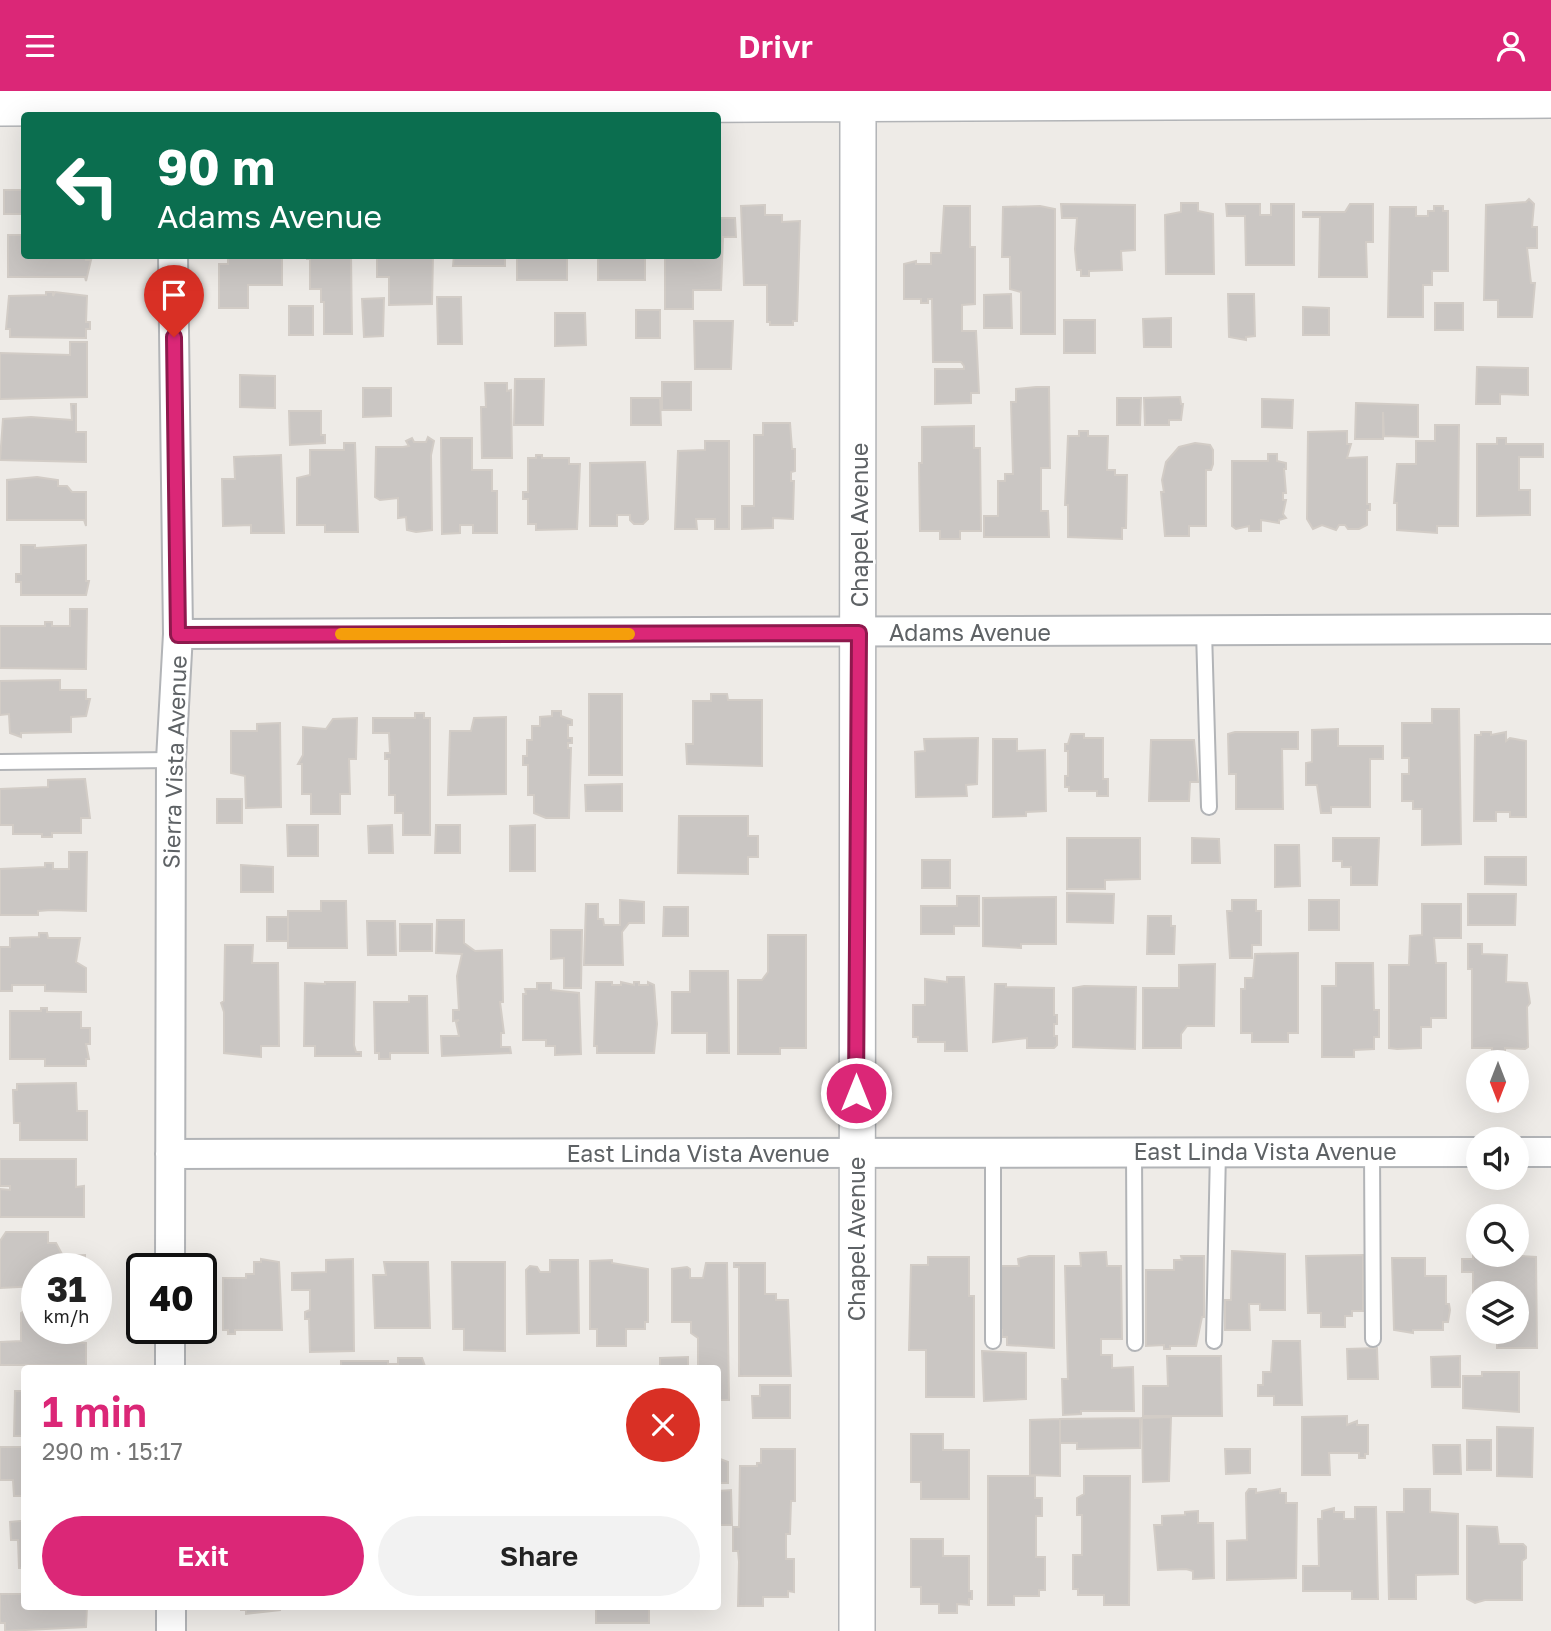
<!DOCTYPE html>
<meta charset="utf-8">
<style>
body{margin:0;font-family:"Golos Text",sans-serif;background:#f2f2f2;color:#222;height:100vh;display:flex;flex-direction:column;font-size:26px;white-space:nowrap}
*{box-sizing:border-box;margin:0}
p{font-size:23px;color:#767676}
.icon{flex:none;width:38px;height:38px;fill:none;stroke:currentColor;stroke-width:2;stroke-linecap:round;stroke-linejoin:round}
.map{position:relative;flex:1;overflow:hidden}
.side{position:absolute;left:21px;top:1274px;width:700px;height:245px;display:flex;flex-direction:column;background:#fff;border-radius:7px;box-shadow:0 7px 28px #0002}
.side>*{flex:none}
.guide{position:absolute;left:21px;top:21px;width:700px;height:147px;border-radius:7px;box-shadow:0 7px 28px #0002;background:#0b6e4f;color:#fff;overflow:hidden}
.needle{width:46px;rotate:180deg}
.buttons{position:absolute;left:1466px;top:959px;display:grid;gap:14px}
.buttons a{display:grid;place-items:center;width:63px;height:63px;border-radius:50%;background:#fff;box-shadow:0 7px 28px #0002;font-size:35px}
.speed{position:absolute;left:21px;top:1162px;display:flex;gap:14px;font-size:35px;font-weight:700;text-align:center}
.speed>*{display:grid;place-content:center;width:91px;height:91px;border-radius:50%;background:#fff;box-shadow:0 7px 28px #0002;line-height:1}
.speed small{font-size:18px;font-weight:400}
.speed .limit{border:4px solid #111;border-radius:10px;background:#fff;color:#111}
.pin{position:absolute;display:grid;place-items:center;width:60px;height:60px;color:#fff;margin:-72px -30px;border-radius:50% 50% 50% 0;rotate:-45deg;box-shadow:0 0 7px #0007}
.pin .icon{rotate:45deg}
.me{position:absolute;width:77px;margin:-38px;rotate:0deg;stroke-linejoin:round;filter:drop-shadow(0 0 5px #0008)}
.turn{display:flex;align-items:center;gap:24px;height:147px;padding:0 21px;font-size:32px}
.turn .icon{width:91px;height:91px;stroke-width:2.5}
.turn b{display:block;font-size:49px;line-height:60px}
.round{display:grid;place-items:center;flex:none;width:74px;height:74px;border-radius:37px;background:#f2f2f2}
.summary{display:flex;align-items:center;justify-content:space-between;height:119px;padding:0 21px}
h1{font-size:42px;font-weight:600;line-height:52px;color:#db2777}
.primary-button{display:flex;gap:14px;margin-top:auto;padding:14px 21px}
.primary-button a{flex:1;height:80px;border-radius:42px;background:#db2777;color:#fff;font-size:28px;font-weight:600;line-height:80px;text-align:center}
.primary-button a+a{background:#f2f2f2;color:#222}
header{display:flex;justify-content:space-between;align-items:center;height:91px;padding:0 21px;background:#db2777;color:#fff;font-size:32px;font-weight:600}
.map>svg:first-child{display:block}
.building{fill:#cac6c3;stroke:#d2ccc6;stroke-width:2;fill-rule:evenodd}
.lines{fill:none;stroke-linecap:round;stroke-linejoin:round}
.service-casing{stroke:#b2b4b7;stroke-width:18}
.minor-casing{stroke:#b2b4b7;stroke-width:32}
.tertiary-casing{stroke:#b2b4b7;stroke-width:38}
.service{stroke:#fff;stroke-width:14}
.minor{stroke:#fff;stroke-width:28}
.tertiary{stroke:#fff;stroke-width:35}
.route-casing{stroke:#8e194d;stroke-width:18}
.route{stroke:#db2777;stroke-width:12}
.slow{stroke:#f59e0b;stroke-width:12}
.labels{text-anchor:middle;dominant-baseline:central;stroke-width:5;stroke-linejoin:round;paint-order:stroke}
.street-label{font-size:23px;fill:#5e6265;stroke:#fff}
</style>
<header><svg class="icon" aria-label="menu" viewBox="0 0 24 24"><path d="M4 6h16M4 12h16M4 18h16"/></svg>Drivr<svg class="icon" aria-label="person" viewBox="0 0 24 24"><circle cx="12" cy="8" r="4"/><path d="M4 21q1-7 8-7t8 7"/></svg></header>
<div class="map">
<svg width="1551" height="1540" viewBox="0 0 1551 1540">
<rect width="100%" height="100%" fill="#eeebe7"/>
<!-- building -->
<path class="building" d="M4 99H24V123H4Z
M1529 108 1534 113 1532 136H1537V157H1527L1531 192H1535L1532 226H1498V209H1484L1486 114 1526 111Z
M1181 112H1198V120L1213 123 1214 183H1166L1165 124 1181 121Z
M1061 113 1135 114V159L1121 160 1122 179 1089 180V185H1081V179H1077L1075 158 1077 127H1062Z
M1226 113H1260V124H1271V113H1294V174H1246L1245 125H1227Z
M1350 113H1373V151H1366L1367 186H1319L1320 126H1303V121H1345Z
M765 114V124H782V131L800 130 797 230H793V234H770V231H767V194H744L741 115Z
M944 115H970V156H975V213L962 214V240H976L979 302H971V312L935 313V278H964V275L961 271H933L932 208H928V212H921V208H904V173L916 170V173H931V162H941Z
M1040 115 1055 118V243H1021V201L1010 198V166H1002L1003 116Z
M1434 115H1443V120H1448V180H1432V194H1423V226H1388L1390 116H1416V125H1428V120H1434Z
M718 127H735L736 146H723L721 199H693V218H665V164H718Z
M8 144H24V164H86V169H91L86 190 85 186H8Z
M228 164H282V194H248V217H219V173H228Z
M307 164H351L352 243H324V211H321V198H310V168H307Z
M377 164H433L432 213 389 214V186H377Z
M454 164H505V175H453Z
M517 164H567V189H517Z
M598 164H645V189H598Z
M46 201H53V205L55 201 87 205 86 231H90V238H86V247L10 246V238H6L9 205 46 204Z
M1011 203 1012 237H984V204Z
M1228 203H1254L1255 245 1246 246V249L1229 246Z
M437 206H461L462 253H438Z
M384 207 383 245 364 246 362 208Z
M1435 212H1463V239H1435Z
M289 215H313V244H289Z
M1303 216 1329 217V244H1303Z
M636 219H660V247H636Z
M555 222H585L586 254 555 255Z
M1171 227V256H1144L1143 228Z
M1064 229H1095V262H1064Z
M694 230H733L731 278H695Z
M70 251H87V306L0 308V262L70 264Z
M1477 276 1528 277V304L1500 303V313H1476Z
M240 284 275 285V317L240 316Z
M515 288H544L543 334H514Z
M662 291H691V319H662Z
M485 292H507V300L511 299 512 367H482L481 316H486Z
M1036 296H1049L1050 377H1041V420H1048L1049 446H984V425H998V390H1005V383H1013L1011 311H1016V298Z
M363 297H391V325L363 326Z
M1180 306 1181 313H1183L1181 329H1169V334H1145L1144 307Z
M631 307H660L661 334H631Z
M1117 307H1141L1140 334H1117Z
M1262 308 1293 309 1292 337 1262 336Z
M1356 312 1418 314V346L1384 345 1383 321V348H1355Z
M71 313H76V341H86V371L0 369 3 328 31 326 72 329Z
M289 320H321V344H325V352L290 354Z
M763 332H790L792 358H795V380L791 381V390H794L793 428 773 427V437L742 438V415H754V344H763Z
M1435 334H1459L1458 435H1437V442L1397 439V412H1394L1397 373H1416V350H1435Z
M974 335V357H980L981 440H960V448H940V440H920L919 372H922V336Z
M1079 340H1088V345H1108L1107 379H1115V384H1127L1126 437H1122V448L1068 446V414H1065L1068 345H1079Z
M1347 340V353H1351L1347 367 1367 366V413H1370V419H1367V434L1359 438H1348L1345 434H1339L1336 439 1322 434 1313 438 1307 428 1308 341Z
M428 346 434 350 431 364 432 439 416 441 407 439 406 426 398 427V407L380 409 375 406 376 356H403L409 355 406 350 412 347 414 351H426Z
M441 347H472V379H492V400H497V442H473V434H460V442L442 443Z
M1497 347H1506V353H1543V366H1519V399H1530V424L1477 425V353H1497Z
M705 350H729V438H715V428H696L697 438H675L678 360 705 359Z
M344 352H355L358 441H325V434H297V387L310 384V359H344Z
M1195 352 1210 354 1213 359V373L1211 379H1206V435H1189V445H1165L1161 401H1164L1162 389 1166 371 1179 356Z
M1268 363H1277V370L1286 372V378H1284L1286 402H1283V409H1286L1283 423 1286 427 1279 429V432L1261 429V440H1249V435L1236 438 1232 435V370H1268Z
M281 364 284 442H251V434L223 435 222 388H235L234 366Z
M536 364H542V367H569V373H580L577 438 536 439V433H528V408H523V401H528V367H536Z
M645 371 648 428 643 433H634L630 429V424H617V435H590V372Z
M37 386 58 389V395H67L72 401H86V435L84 429H7V389Z
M21 454H35V457L86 454V490H89L86 504H21V491H16V483H21Z
M70 518H87L86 578 0 577V535H45V531H52V535H70Z
M60 589V599H86V608H90L86 625 71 626V641L21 642V646L10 642 9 623 0 624V590Z
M589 603H622V684H589Z
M711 603H727L728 609H762V675L687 673 686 653H693V610H711Z
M1432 618H1459L1461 753 1422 754V718H1413V710H1402V683H1409V667H1402V632H1432Z
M552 620H561V625L572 629V634H568V647H572V652H568V657H571L569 727H546L534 722V704H528V674H523V665H527V649H532V635H540V626L552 625Z
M415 622H424V627H430V744H403V722H395V704H389V668H385V662H390L389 642H373V627H415Z
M506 626V703L448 704 450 640H471L474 627Z
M357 627 356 668H349L350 703H340V723H311V703H302V673H298L303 664V636L326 638 333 628Z
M280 632 281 716 246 717 245 685 231 682V640H257V633Z
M1338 638V655H1383V668H1370V716H1331V722H1321L1317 694H1306V672L1312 671V639Z
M1235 641H1298V658H1282L1283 718H1236V683H1229L1228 643Z
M1481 641H1491V644L1506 641V650L1510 647 1526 650V726H1510V721H1496V730H1474L1475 644H1481Z
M1071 643H1084V647H1103V688H1108V705H1097V700H1069V696H1065V685H1068V660H1065V653H1068Z
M978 647 977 693 966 694 967 705 916 706 915 661 925 660 924 648Z
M993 648H1017V660L1045 659 1046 720 1026 721V725L993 726Z
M1151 649H1194L1198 691H1190L1189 710H1149Z
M85 688 90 727H81V742H52V746H42V743H13V734H0V698L48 696V689Z
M622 693V720H586L585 694Z
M217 708H242V732H217Z
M679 725H748V745H758V766H748V783L678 782Z
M287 734H318V765H288Z
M392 734 393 762H369L368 735Z
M436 734H460V762H435Z
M535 734V780H510V735Z
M1067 747H1140V788L1105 789V798H1067Z
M1192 747 1219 748 1220 772H1192Z
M1333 747H1379L1377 794H1351V776H1342V770H1333Z
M1275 754H1299L1300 795 1275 796Z
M69 761H87L86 820 51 819 38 820V824H0V778L45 776V772H53V778H69Z
M1485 766H1526V794L1485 793Z
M922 769H950V797H922Z
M241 774 273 776V801H241Z
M1067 802 1114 803 1113 832 1067 831Z
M1468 803H1516L1515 834H1468Z
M957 805H979V835H954V843H921V815H957Z
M1056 806V853H1021V857L983 855V807Z
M620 809 644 811V832H629L622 841 623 874H584L586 813H598V828H603L604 834H620Z
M1232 809H1256V820H1261V854H1252V867H1230L1227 820H1232Z
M1309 809H1339V839H1309Z
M321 810H346L347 857H288V820H321Z
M1422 813H1461V847H1434L1436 872H1446V927H1431V936H1421V957L1397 958 1389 957V874H1409L1410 845 1422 844Z
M664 816H688V845H663Z
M1148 825H1171V835H1175L1174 863H1147Z
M267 826H288V850H267Z
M437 829H464V852L475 860 502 859 503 911H500L504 942H501V956H510L511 962 442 965 441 945H459L456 931 459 929 453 930V919H459L457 885 462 863 436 862Z
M367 830H395L396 864H368Z
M400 833H432V860H400Z
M551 839H582L581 897H564V867L551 868Z
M39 842H47L48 847H80L76 871 86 877V901L45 900V894H12V900H0V856H10V847L39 846Z
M768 844H806V957H780V963H738V889H762L768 881Z
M1468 853H1482V863L1507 864 1506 891 1527 892 1530 912 1527 916 1528 956 1525 958 1505 957V963H1492V957H1472V878H1468Z
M225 854H253L252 872H278L279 955H261V966L224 962V921L221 912 224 910Z
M1298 862V942H1288V951H1252V942H1241V898H1245V887H1253L1255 863Z
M1336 872H1373L1374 919H1379V946H1374V958L1354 959V966H1322V895H1336Z
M1215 873 1214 935H1187L1181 943V957H1143V897H1179V874Z
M690 880H728L729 962H707V942H672V901H690Z
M947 886H964L967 960H945V951H918V946H913V914H925V888L947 891Z
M325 891H355L354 954 356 961H361V965H315V955H304L305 892 325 893Z
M596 891H612V894H621V891L634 894V891H639V894H648V891L654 894 657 933 654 962H597V955H594Z
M537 892H551V899L579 902 581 963 555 964V955H546V949H523V903H526L525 898H537Z
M995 893H1006V896L1054 897V924H1057V933H1054V945H1057V954L1054 957H1027V947L993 951Z
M1084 895 1136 896 1135 958 1073 956V897Z
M409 905H427L428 962H390V968H379V962H375L374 911H409Z
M41 917H47V921H81V937H90V953H86L89 968H86V975H45V968H10V920H41Z
M76 992 77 1020H87V1049H20V1032H14L13 999H17V993Z
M0 1068H76V1096L84 1095V1126H0V1098L10 1099V1095H0Z
M6 1141H48V1152H56L63 1165 85 1164V1178H37V1195L0 1197V1150Z
M1232 1160 1285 1163V1219H1260V1213H1249L1250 1239H1225V1209H1231Z
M1106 1161 1107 1175H1121L1122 1248H1101V1264H1112V1277L1133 1276 1134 1320H1081V1323L1063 1324 1062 1288H1068L1065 1175H1081L1080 1162Z
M1473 1162 1536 1166 1537 1257H1497V1244H1479L1473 1226V1181H1462V1168H1473ZM1479 1202H1517V1241H1479Z
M1363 1164V1220H1352V1225H1345V1236H1321V1222H1308L1306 1165Z
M1029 1165H1054V1257L1007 1254V1246H1002V1239H996V1175H1019L1018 1168Z
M1181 1165H1204V1226H1202L1196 1255H1170V1258H1164V1254L1146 1255V1179H1174V1169H1182Z
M928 1166H969V1205H974V1306H926V1259H909L911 1174H928Z
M1392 1167H1425V1185H1446V1213H1449L1450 1219 1448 1231H1443V1239H1413V1242L1394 1239Z
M261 1168 279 1171 282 1239H235V1243H228V1239H223V1187H246V1183H254V1171H261Z
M353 1168 354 1260 310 1261 309 1228H305V1221L310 1219V1199H292V1182L326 1181V1169Z
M550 1169H578L579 1242 527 1243 526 1179 530 1175 537 1176 540 1181H550Z
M612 1169V1172L648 1178V1231H645V1238H626V1255H597V1238H590V1170Z
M384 1171H428L430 1237H375L373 1184H386Z
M452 1171H505V1260L464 1259V1238H453Z
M706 1172H727L729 1309H718V1278H698V1247L691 1242V1231H672V1178L687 1176 690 1178V1187H703Z
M734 1172H765V1203H776V1209H788L791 1285H739V1176H734Z
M29 1217H37V1237H70V1251L86 1252V1274H0V1251L21 1250V1222Z
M1273 1250H1300L1302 1314H1274V1305H1258V1294H1263V1281H1271Z
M1377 1257 1378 1288H1348L1347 1258Z
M982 1260 1026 1262V1308L984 1310Z
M1167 1265H1221L1222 1325H1143V1295H1168Z
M1460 1265V1296H1432L1431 1266Z
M688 1266V1278H660V1267Z
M398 1267H422L426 1278H341V1270H388V1273H398Z
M1482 1281H1519V1321L1463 1317V1285H1482Z
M760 1294H790V1327H753L752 1305H760Z
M15 1300H24V1345H14Z
M1347 1325V1334L1357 1330V1334H1368V1363H1365V1367H1359V1362H1329L1330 1384H1302V1326Z
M1171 1326 1169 1390 1143 1391 1142 1327Z
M1140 1327V1357L1077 1358V1352H1060V1328Z
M1060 1328V1385L1030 1384V1329Z
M1497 1336 1533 1337 1532 1386 1497 1385Z
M911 1343H943V1359H969V1408H921V1391H911Z
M1467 1349H1491V1379H1467Z
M1433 1354H1460L1461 1383H1434Z
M0 1356H24V1405H14L13 1389H0Z
M761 1358H795V1410H791L790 1443H786V1468H794V1501L788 1500V1506H763V1515H738L739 1471 738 1460H733V1436H739L740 1375H757V1372H761Z
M1225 1358H1250V1382L1226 1383Z
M720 1368 728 1371V1392H718V1371Z
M988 1385H1035V1407H1042V1425H1036V1466H1045V1499H1039V1505H1014V1514H988Z
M1084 1385H1130L1129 1514H1104V1504H1078V1498H1073V1464H1082V1424H1077V1407L1084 1403Z
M1249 1398H1256V1402L1280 1398V1402H1286V1412H1297L1296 1487 1227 1489V1450L1247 1449 1246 1402Z
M1404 1398H1430V1421L1458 1423V1483L1416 1484V1508H1389L1387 1421H1404Z
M731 1399 732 1434H718V1400Z
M1355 1416H1376L1378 1508H1352V1500H1303V1475H1319L1318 1428H1322V1420L1334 1417V1421H1344V1428H1355Z
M1198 1420V1432H1213L1214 1487 1193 1488V1480L1186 1478 1158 1479 1154 1434H1162V1425L1185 1424V1421Z
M20 1430H24V1477H19L18 1449H11L10 1431Z
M1467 1435 1497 1436 1499 1453H1523L1526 1456V1467L1522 1470V1509H1485L1475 1512 1467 1508Z
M911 1448H943V1465H969V1500H972V1508H969V1514L957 1513V1522H939V1513H921V1496H911Z
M0 1503H24V1516H87L86 1536 5 1540V1532H0Z
M241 1516H280V1519L246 1523V1519H241Z
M596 1516H649V1532H596Z"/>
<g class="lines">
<defs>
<path id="service" d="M1204 540 1209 716
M0 671 171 669
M1372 1060 1373 1248
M993 1061V1250
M1134 1061 1135 1252
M1214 1250 1218 1060"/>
<path id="minor" d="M178 543 1551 538
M1517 1061H1551
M170 1063 1479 1061
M170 1178 171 669 178 543 173 164
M170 1237V1278
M171 1516V1540"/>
<path id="tertiary" d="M0 17 1551 9
M857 1540 858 0"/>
</defs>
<!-- service casing -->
<use href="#service" class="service-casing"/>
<!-- minor casing -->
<use href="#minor" class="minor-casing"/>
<!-- tertiary casing -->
<use href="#tertiary" class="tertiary-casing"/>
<!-- service -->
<use href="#service" class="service"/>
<!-- minor -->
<use href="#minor" class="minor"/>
<!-- tertiary -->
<use href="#tertiary" class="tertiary"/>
</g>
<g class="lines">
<defs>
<path id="route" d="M174 246 178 544 859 542 856 1002"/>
</defs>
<!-- route casing -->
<use href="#route" class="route-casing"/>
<!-- route -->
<use href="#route" class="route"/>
<!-- slow -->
<path class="slow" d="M341 543H629"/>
</g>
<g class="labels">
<!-- street labels -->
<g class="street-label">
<text transform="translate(859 434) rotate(-90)">Chapel Avenue</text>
<text x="970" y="541">Adams Avenue</text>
<text transform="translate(174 671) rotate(-88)">Sierra Vista Avenue</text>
<text x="1265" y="1060">East Linda Vista Avenue</text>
<text x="698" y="1062">East Linda Vista Avenue</text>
<text transform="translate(856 1148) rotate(-90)">Chapel Avenue</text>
</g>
</g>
</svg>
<div class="buttons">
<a><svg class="needle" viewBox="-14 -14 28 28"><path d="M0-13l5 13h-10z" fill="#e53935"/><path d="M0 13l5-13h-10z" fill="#767676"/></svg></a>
<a><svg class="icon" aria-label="sound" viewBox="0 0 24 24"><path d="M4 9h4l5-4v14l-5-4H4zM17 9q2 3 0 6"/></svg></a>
<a><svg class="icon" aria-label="search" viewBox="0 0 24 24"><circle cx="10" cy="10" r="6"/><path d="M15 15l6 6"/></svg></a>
<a><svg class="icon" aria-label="layers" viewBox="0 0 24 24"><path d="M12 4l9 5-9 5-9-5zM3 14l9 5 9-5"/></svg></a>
</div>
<div class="speed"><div>31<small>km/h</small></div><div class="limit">40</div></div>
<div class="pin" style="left:174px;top:246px;background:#d93025"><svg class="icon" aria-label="arrive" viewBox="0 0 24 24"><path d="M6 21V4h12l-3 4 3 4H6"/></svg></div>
<svg class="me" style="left:856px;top:1002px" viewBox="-20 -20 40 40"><circle r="17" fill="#db2777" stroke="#fff" stroke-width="3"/><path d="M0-11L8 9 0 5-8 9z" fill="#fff"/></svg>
<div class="guide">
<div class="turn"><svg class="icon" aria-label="left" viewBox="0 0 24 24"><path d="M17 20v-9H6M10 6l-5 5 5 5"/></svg><div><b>90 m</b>Adams Avenue</div></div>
</div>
<section class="side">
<div class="summary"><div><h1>1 min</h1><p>290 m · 15:17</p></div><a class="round" style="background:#d93025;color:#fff"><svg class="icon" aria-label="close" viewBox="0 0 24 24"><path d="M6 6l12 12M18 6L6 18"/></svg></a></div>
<div class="primary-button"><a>Exit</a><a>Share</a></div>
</section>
</div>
